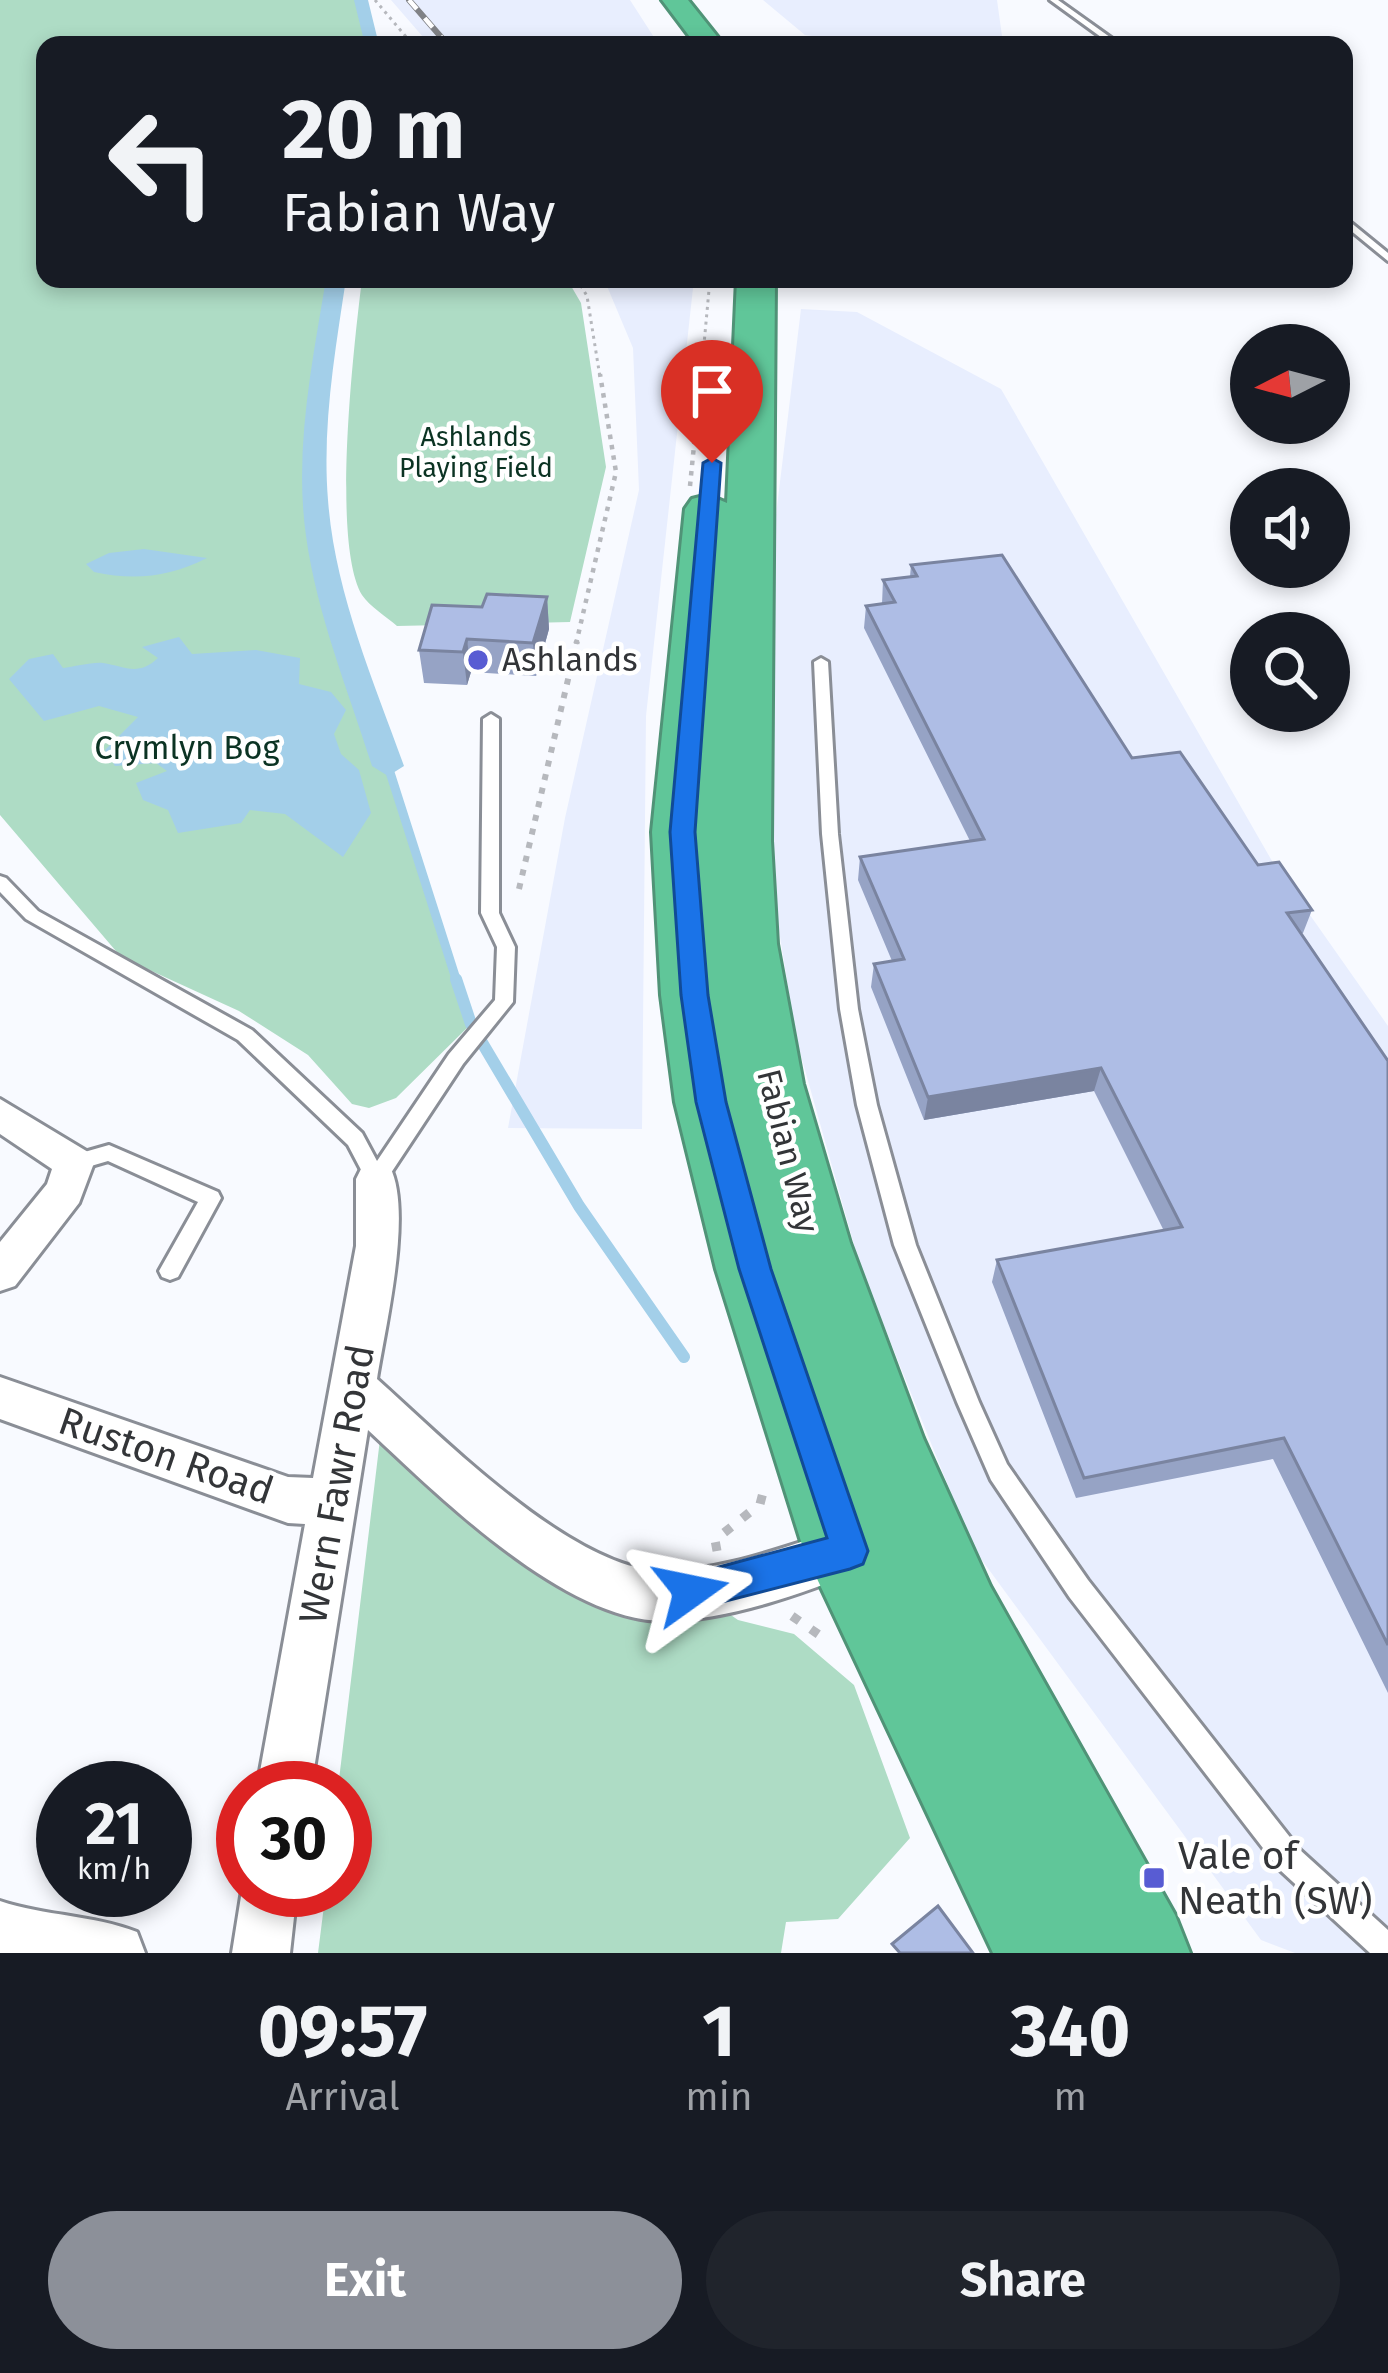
<!DOCTYPE html>
<style>
body{margin:0;font-family:"Fira Sans",sans-serif;background:#20242c;color:#f1f3f6;height:100vh;display:flex;flex-direction:column;font-size:45px;white-space:nowrap}
*{box-sizing:border-box;margin:0}
p{font-size:39px;color:#9ea1a6}
.icon{flex:none;width:66px;height:66px;fill:none;stroke:currentColor;stroke-width:2;stroke-linecap:round;stroke-linejoin:round}
.map{position:relative;height:1953px;overflow:hidden}
.sheet{display:flex;flex-direction:column;background:#171b24;flex:1}
.sheet>*{flex:none}
.hud{position:absolute;left:36px;top:36px;width:1317px;height:252px;border-radius:24px;box-shadow:0 6px 18px #0003;background:#171b24;color:#f1f3f6;overflow:hidden}
.needle{width:78px;rotate:264deg}
.fabs{position:absolute;left:1230px;top:324px;display:grid;gap:24px}
.fabs a{display:grid;place-items:center;width:120px;height:120px;border-radius:50%;background:#171b24;box-shadow:0 6px 18px #0003;font-size:60px}
.speed{position:absolute;left:36px;top:1761px;display:flex;gap:24px;font-size:60px;font-weight:700;text-align:center}
.speed>*{display:grid;place-content:center;width:156px;height:156px;border-radius:50%;background:#171b24;box-shadow:0 6px 18px #0003;line-height:1}
.speed small{font-size:30px;font-weight:400}
.speed .limit{border:18px solid #d22;background:#fff;color:#111}
.pin{position:absolute;display:grid;place-items:center;width:102px;height:102px;color:#fff;margin:-123px -51px;border-radius:50% 50% 50% 0;rotate:-45deg;box-shadow:0 0 12px #0007}
.pin .icon{rotate:45deg}
.me{position:absolute;width:132px;margin:-66px;rotate:78deg;stroke-linejoin:round;filter:drop-shadow(0 0 9px #0008)}
.turn{display:flex;align-items:center;gap:42px;height:252px;padding:0 48px;font-size:54px}
.turn .icon{width:156px;height:156px;stroke-width:2.5}
.turn b{display:block;font-size:84px;line-height:102px}
.eta{display:flex;justify-content:space-evenly;align-items:center;height:204px;text-align:center}
.eta b{font-size:72px;font-weight:700;line-height:84px}
.action{display:flex;gap:24px;margin-top:auto;padding:24px 48px}
.action a{flex:1;height:138px;border-radius:72px;background:#8c9099;color:#fff;font-size:48px;font-weight:700;line-height:138px;text-align:center}
.action a+a{background:#20242c;color:#f1f3f6}
.map>svg:first-child{display:block}
.built{fill:#e8eefe}
.green{fill:#aedcc5}
.water{fill:#a3cfe9}
.lines{fill:none;stroke-linecap:round;stroke-linejoin:round}
.stream-far1{stroke:#a3cfe9;stroke-width:9}
.stream{stroke:#a3cfe9;stroke-width:12}
.canal{fill:#a3cfe9;fill-rule:evenodd}
.lane-casing{stroke:#8a8e96;stroke-width:6}
.street-casing{stroke:#8a8e96;stroke-width:6}
.highway-casing{stroke:#509377;stroke-width:6}
.path-far3{stroke:#b6b8bd;stroke-width:3;stroke-dasharray:3 4.5;stroke-linecap:butt}
.path-far2{stroke:#b6b8bd;stroke-width:4.5;stroke-dasharray:4.5 6;stroke-linecap:butt}
.path-far1{stroke:#b6b8bd;stroke-width:6;stroke-dasharray:6 8;stroke-linecap:butt}
.path{stroke:#b6b8bd;stroke-width:9;stroke-dasharray:9 14;stroke-linecap:butt}
.lane{fill:#fff;fill-rule:evenodd}
.street{fill:#fff;fill-rule:evenodd}
.highway{fill:#60c699;fill-rule:evenodd}
.rail-casing{stroke:#808286;stroke-width:6}
.rail{stroke:#fff;stroke-width:4.5;stroke-dasharray:12;stroke-linecap:butt}
.wall{fill:#96a3c5}
.shaded-wall{fill:#7a84a0}
.building{fill:#aebde5;stroke:#7a84a0;stroke-width:3}
.route{fill:#1a73e8;stroke:#114b97;stroke-width:3}
.poi-dot{fill:#585cd3;stroke:#fff;stroke-width:4.5}
.labels{text-anchor:middle;dominant-baseline:central;stroke-width:9;stroke-linejoin:round;paint-order:stroke}
.far-park-label{font-size:27px;fill:#0b3323;stroke:#fff}
.poi-label{font-size:33px;fill:#333538;stroke:#fff;text-anchor:start}
.park-label{font-size:33px;fill:#0b3323;stroke:#fff}
.street-label{font-size:33px;fill:#333538;stroke:#fff}
.near-street-label{font-size:39px;fill:#333538;stroke:#fff}
.near-poi-label{font-size:39px;fill:#333538;stroke:#fff;text-anchor:start}
</style>
<div class="map">
<svg width="1388" height="1953" viewBox="0 0 1388 1953">
<rect width="100%" height="100%" fill="#f8faff"/>
<!-- built -->
<path class="built" d="M391 0H630L659 45H430Z
M763 0H997L1002 36 848 41 805 35Z
M604 279H694L646 716 642 1129 508 1128 565 818 639 490 633 348Z
M801 309 857 312 1001 389 1272 861 1388 1026V1953H1295L1261 1940 973 1548 860 1266 796 1038 770 873 775 523Z"/>
<!-- green -->
<path class="green" d="M0 0H361L372 45H45V279H336L323 361 314 498 327 579 471 1024 396 1098 369 1108 352 1104 308 1055 239 1011 121 957 0 815Z
M362 279H567L581 303 606 467 570 622 397 626C387 617 369 606 362 595 331 542 354 344 362 279Z
M381 1431 489 1526 712 1602 738 1620 794 1634 854 1685 910 1838 838 1919 786 1922 781 1953H318L326 1890H345V1788H338Z"/>
<!-- water -->
<path class="water" d="M144 549 207 558C169 577 135 581 94 572L86 564 109 553Z
M179 637 192 654 256 650 300 658 299 684 331 692 346 710 334 734 341 754 359 770 371 813 343 857 285 814 250 810 241 823 178 833 168 810 143 800 136 783 167 771 156 763 115 766 105 750 138 717 99 706 44 721 9 679 29 659 53 654 63 668C74 667 91 662 103 663 124 666 138 677 158 658L142 647Z"/>
<g class="lines">
<!-- stream-far1 -->
<path class="stream-far1" d="M388 766 457 982"/>
<!-- stream -->
<path class="stream" d="M456 979 471 1024 579 1206 684 1357"/>
<!-- canal -->
<path class="canal" d="M354 0H368L379 45H365Z
M326 279H346C335 352 322 426 328 500 335 593 373 679 404 766L388 776 372 766C348 690 317 615 306 536 294 450 312 364 326 279Z"/>
<defs>
<path id="lane" d="M1050 0H1058L1121 45H1112Z
M578 40 586 45H577L574 42Z
M1344 217 1388 253V261L1344 225Z
M821 658 828 662 838 834 858 1009 877 1105 916 1245 979 1402 1007 1464 1088 1580 1300 1850 1388 1930V1953H1370L1280 1870 1070 1598 991 1480 957 1402 894 1245 857 1105 840 1009 822 834 814 662Z
M491 714 499 719V913L515 947 513 1002 463 1064 383 1185 376 1187 369 1185 348 1145 238 1040 26 919 0 892V876L6 878 38 911 252 1030 362 1133 377 1161 449 1054 495 1000 497 947 481 913 483 719Z
M109 1145 218 1192 221 1198 178 1277 170 1280 162 1277 159 1271 198 1202 108 1161 74 1171 67 1169 64 1163 67 1157Z"/>
<path id="street" d="M0 1099 88 1152 94 1163 79 1203 15 1286 0 1291V1242L47 1184 52 1169 0 1134Z
M376 1163 390 1167C413 1212 385 1328 377 1379 443 1438 572 1569 662 1571 724 1572 790 1544 849 1527L866 1534 873 1551 866 1568C807 1592 728 1621 663 1621 563 1620 438 1495 368 1430L311 1788H257L305 1524 288 1523 0 1419V1377L288 1477 313 1478 356 1246V1179L362 1167Z
M243 1884V1890H297L290 1953H232Z
M0 1901C45 1916 93 1915 137 1932L145 1953H0Z"/>
<path id="highway" d="M662 0H688L724 45H696Z
M737 279H775L771 841 777 944 803 1084 850 1243 923 1438 990 1586 1175 1915 1190 1953H993L804 1551 716 1269 675 1102 661 995 652 832 685 509 692 499 708 495 727 503Z"/>
</defs>
<!-- lane casing -->
<use href="#lane" class="lane-casing"/>
<!-- street casing -->
<use href="#street" class="street-casing"/>
<!-- highway casing -->
<use href="#highway" class="highway-casing"/>
<!-- path-far3 -->
<path class="path-far3" d="M375 0 413 45
M894 40 900 45
M577 279 587 296 600 377
M701 377 710 279"/>
<!-- path-far2 -->
<path class="path-far2" d="M690 486 701 374
M576 644 616 472 600 374"/>
<!-- path-far1 -->
<path class="path-far1" d="M519 889 577 641"/>
<!-- path -->
<path class="path" d="M717 1551 715 1540 760 1504 765 1485
M792 1616 825 1639"/>
<!-- lane -->
<use href="#lane" class="lane"/>
<!-- street -->
<use href="#street" class="street"/>
<!-- highway -->
<use href="#highway" class="highway"/>
<defs>
<path id="rail" d="M409 0 448 45"/>
</defs>
<!-- rail casing -->
<use href="#rail" class="rail-casing"/>
<!-- rail -->
<use href="#rail" class="rail"/>
</g>
<!-- wall -->
<path class="wall" d="M911 565 1132 758 1312 910 1303 933H1301L1388 1061V1693L1273 1459 1076 1498 992 1282 997 1260 1164 1231 1094 1091 924 1120 871 987 874 964 892 961 858 880 860 857 970 841 864 628 866 606 882 604 883 580 910 577Z
M547 597 549 629 536 676 471 672 467 685 424 683 419 650 482 607Z"/>
<!-- shaded-wall -->
<path class="shaded-wall" d="M547 597 549 629 536 676 533 643Z
M467 639 471 672 467 685 463 652Z
M1101 1068 1094 1091 924 1120 928 1097Z"/>
<!-- building -->
<path class="building" d="M1002 555 1132 758 1180 752 1258 865 1279 862 1312 910 1287 913 1388 1061V1645L1284 1438 1084 1478 997 1260 1182 1227 1101 1068 928 1097 874 964 904 959 860 857 984 839 866 606 895 602 883 580 917 576 911 565Z
M487 594 547 597 533 643 467 639 463 652 419 650 432 605 482 607Z
M938 1906 973 1953H900L892 1944Z"/>
<!-- route -->
<path class="route" d="M712 458 721 463 695 832 708 995 726 1102 771 1269 868 1551 863 1564 850 1569 691 1610 678 1605 672 1591 678 1578 827 1538 739 1269 696 1102 681 995 670 832 703 463Z"/>
<!-- markers -->
<g class="poi-dot">
<circle cx="478" cy="660" r="12"/>
<rect x="1142" y="1866" width="24" height="24" rx="6"/>
</g>
<g class="labels">
<!-- far-park labels -->
<g class="far-park-label">
<text x="476" y="437">Ashlands<tspan x="476" dy="31">Playing Field</tspan></text>
</g>
<!-- poi labels -->
<g class="poi-label">
<text x="502" y="660">Ashlands</text>
</g>
<!-- park labels -->
<g class="park-label">
<text x="187" y="748">Crymlyn Bog</text>
</g>
<!-- street labels -->
<g class="street-label">
<text transform="translate(788 1151) rotate(76)">Fabian Way</text>
</g>
<!-- near-street labels -->
<g class="near-street-label">
<text transform="translate(166 1456) rotate(19)">Ruston Road</text>
<text transform="translate(337 1484) rotate(-80)">Wern Fawr Road</text>
</g>
<!-- near-poi labels -->
<g class="near-poi-label">
<text x="1178" y="1856">Vale of<tspan x="1178" dy="45">Neath (SW)</tspan></text>
</g>
</g>
</svg>
<div class="fabs">
<a><svg class="needle" viewBox="-14 -14 28 28"><path d="M0-13l5 13h-10z" fill="#e53935"/><path d="M0 13l5-13h-10z" fill="#9ea1a6"/></svg></a>
<a><svg class="icon" aria-label="sound" viewBox="0 0 24 24"><path d="M4 9h4l5-4v14l-5-4H4zM17 9q2 3 0 6"/></svg></a>
<a><svg class="icon" aria-label="search" viewBox="0 0 24 24"><circle cx="10" cy="10" r="6"/><path d="M15 15l6 6"/></svg></a>
</div>
<div class="speed"><div>21<small>km/h</small></div><div class="limit">30</div></div>
<div class="pin" style="left:712px;top:463px;background:#d93025"><svg class="icon" aria-label="arrive" viewBox="0 0 24 24"><path d="M6 21V4h12l-3 4 3 4H6"/></svg></div>
<svg class="me" style="left:691px;top:1591px" viewBox="-20 -20 40 40"><path d="M0-17L14 15 0 8-14 15z" fill="#1a73e8" stroke="#fff" stroke-width="4"/></svg>
<div class="hud">
<div class="turn"><svg class="icon" aria-label="left" viewBox="0 0 24 24"><path d="M17 20v-9H6M10 6l-5 5 5 5"/></svg><div><b>20 m</b>Fabian Way</div></div>
</div>
</div>
<section class="sheet">
<div class="eta">
<div><b>09:57</b><p>Arrival</p></div>
<div><b>1</b><p>min</p></div>
<div><b>340</b><p>m</p></div>
</div>
<div class="action"><a>Exit</a><a>Share</a></div>
</section>
